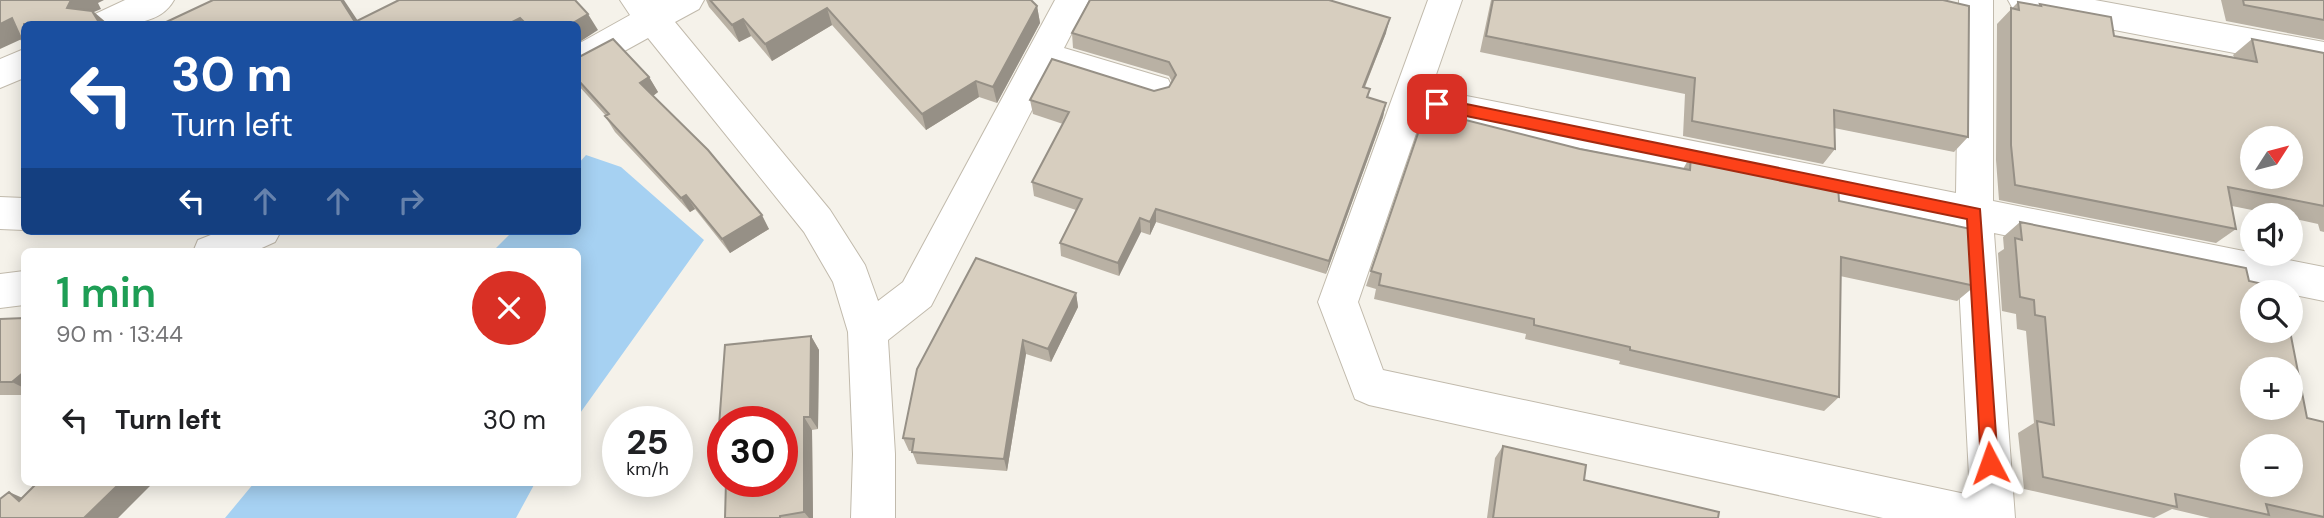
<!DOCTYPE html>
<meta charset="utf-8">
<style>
body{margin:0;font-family:"DM Sans",sans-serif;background:#f2f2f2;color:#202124;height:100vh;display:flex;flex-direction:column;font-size:26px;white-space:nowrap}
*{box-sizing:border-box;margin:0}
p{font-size:23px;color:#757577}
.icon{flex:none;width:38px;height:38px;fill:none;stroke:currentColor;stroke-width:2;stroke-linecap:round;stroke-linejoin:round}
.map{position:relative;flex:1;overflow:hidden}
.sheet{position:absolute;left:21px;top:248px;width:560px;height:238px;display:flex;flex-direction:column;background:#fff;border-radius:10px;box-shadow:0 4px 18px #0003}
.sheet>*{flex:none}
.guide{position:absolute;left:21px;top:21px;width:560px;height:214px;border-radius:10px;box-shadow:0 4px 18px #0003;background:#1a4fa0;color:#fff;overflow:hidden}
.needle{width:46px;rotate:54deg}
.tools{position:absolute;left:2240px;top:126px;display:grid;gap:14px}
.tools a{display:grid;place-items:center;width:63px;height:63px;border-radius:50%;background:#fff;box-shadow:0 4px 18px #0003;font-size:35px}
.speed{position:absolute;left:602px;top:406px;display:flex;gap:14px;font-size:35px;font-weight:700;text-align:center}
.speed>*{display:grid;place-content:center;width:91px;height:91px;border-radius:50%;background:#fff;box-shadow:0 4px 18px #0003;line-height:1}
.speed small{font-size:18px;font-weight:400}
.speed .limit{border:10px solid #d22;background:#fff;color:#111}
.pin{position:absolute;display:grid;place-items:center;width:60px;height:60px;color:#fff;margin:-30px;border-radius:14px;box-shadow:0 4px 10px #0006}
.me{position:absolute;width:77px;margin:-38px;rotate:356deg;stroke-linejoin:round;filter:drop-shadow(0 0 5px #0008)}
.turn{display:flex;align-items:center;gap:24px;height:147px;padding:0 35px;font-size:32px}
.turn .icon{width:91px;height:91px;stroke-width:2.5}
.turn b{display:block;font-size:49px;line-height:60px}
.lanes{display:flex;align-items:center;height:66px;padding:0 35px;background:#0003;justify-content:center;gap:35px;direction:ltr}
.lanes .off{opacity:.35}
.round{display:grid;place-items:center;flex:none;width:74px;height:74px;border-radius:37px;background:#f2f2f2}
.head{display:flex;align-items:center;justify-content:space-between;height:119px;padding:0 35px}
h1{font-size:42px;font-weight:600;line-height:52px;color:#1e9e55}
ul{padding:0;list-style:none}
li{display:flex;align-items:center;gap:21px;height:105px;padding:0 35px}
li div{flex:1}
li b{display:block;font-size:26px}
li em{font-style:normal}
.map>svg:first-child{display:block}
.water{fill:#a6d1f2}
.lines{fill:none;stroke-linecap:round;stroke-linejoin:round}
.minor-casing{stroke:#c1baac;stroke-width:2}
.minor{fill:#fff;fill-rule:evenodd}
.wall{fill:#b9b1a4}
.shaded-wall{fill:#969086}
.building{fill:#d7cebf;stroke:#969086;stroke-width:2;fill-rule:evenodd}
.route{fill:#fd4119;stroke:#a42a10;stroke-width:2}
</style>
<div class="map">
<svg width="2324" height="518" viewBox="0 0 2324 518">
<rect width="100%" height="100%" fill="#f5f2ea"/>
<!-- water -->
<path class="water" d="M586 155 621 167 704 240 578 416V252H492L513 231H578V164Z
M254 483H535L516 518H225Z"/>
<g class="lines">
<defs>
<path id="minor" d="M125 0H174C158 29 116 24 88 24L93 15Z
M620 0H704L699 9 675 22 830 210 865 265 878 301 903 282 1055 0H1089L1064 48 1168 79 1173 89 1168 99 1155 103 1052 71 931 306 888 340 895 454V518H851L853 454 848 332 833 282 804 232 648 38 590 70 578 74V44L630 15Z
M1428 0H1462L1431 89 1956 193 1959 0H1993V201L2324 267V301L1994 233 2015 518H1883L1369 405 1355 399 1318 302ZM1422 116 1956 225 1970 495 1383 370 1358 302Z
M2008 0H2095L2324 42V70L2025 13 2013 9Z
M24 49V78L0 88V59Z
M0 197 24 198V230L0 229Z
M221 231H281L275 242 253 252H193L198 240Z
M24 271V305L0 308V274Z"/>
</defs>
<!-- minor casing -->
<use href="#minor" class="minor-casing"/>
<!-- minor -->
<use href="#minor" class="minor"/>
</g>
<!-- wall -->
<path class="wall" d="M706 0H1031L1037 6 1040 23 997 103 979 97 926 130 832 25 772 61 751 36 739 42 709 7Z
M1491 0H1943L1968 137 1954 152 1834 128 1835 149 1823 164 1683 136 1685 94 1480 52Z
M2221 0H2324V40L2226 21Z
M2018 2 2038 6 2040 4 2114 36 2234 57 2233 55 2252 39 2324 53V232L2320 231 2318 224 2291 218V215H2277L2232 206 2236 229 2216 243 1999 200 1996 160 1997 24Z
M1072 33H1386L1365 87 1370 89 1368 98 1386 103 1383 117 1326 274 1156 222 1150 235 1141 232 1119 276 1061 256 1060 243 1076 210 1034 196 1032 182 1063 124 1033 114 1030 100 1154 91 1169 87 1172 82 1169 76 1073 48Z
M578 57 649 77 658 92 653 96 769 229 730 253 695 209 690 212 615 132 605 116H606L578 85Z
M1580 149 1683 169 1691 155 1839 201 1975 286 1957 301 1840 276 1839 397 1824 411 1619 364 1620 361 1525 339 1526 334 1374 299 1376 289 1366 286 1371 271Z
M2020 222 2249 281 2307 418 2324 422V518H2210L2172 509 2154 518 2024 489 2018 433 2034 423 2026 331 2017 329 2016 314 2002 311 1998 253 2004 249 2003 237Z
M1076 293 1078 307 1051 362 1026 354 1007 471 917 464 912 451H909L903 438Z
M24 318V395H0V319Z
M811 336 819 350 818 429 812 430 813 518H725L726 481H782V422H723V430L719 426 725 345Z
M1503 446 1584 480 1718 518H1487L1495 458Z"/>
<!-- shaded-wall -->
<path class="shaded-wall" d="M71 0H104L98 3 101 9 94 12 108 24H100L67 8Z
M341 0H344L360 24H357Z
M1037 6 1040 23 997 103 993 87Z
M827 8 832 25 772 61 765 44Z
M588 14 598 30 578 43V24H571Z
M12 18 24 38 0 49V24Z
M520 18 524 24H508Z
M1390 18 1386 33 1359 101 1363 87Z
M743 19 751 36 739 42 732 25Z
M649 77 658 92 649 99 640 83Z
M976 81 979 97 926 130 922 114Z
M1386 103 1383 117 1326 274 1329 261Z
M686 195 695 209 690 212 681 198Z
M1156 209V222L1150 235V222Z
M762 215 769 229 730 253 722 239Z
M1140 218 1141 232 1119 276 1118 263Z
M1076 293 1078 307 1051 362 1048 349Z
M811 336 819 350 818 429 810 417Z
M1023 340 1026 354 1007 471 1004 459Z
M24 372V388L12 382Z
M804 417 812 430 813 518H809L804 512Z
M120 483H153L118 518H84Z
M9 492 34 503 19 501Z"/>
<!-- building -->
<path class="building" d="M0 0H71L67 8 92 11 100 24H24V45L12 18 0 24Z
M213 0H341L355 22 399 0H575L588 14 571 24H526L520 18 508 24H162Z
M710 0H1031L1037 6 993 87 976 81 922 114 827 8 765 44 743 19 732 25Z
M1090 0H1329L1390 18 1363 87 1370 89 1367 97 1386 103 1329 261 1156 209 1150 222 1140 218 1118 263 1060 243 1082 199 1032 182 1069 112 1030 100 1052 59 1154 91 1169 87 1176 75 1169 62 1072 33Z
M1493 0H1943L1969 6 1968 137 1834 110 1835 149 1692 121 1695 78 1486 36Z
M2243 0H2324V20L2244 5Z
M2018 2 2041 6 2040 4 2111 17 2114 36 2257 62 2252 39 2324 53V206L2228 187 2236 229 2015 185 2011 145V8L2019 10ZM2252 138H2291V177H2252Z
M613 39 649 77 640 83 708 150 762 215 722 239 686 195 681 198 605 116 609 114 578 80V57L581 56Z
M1426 110 1580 149 1690 170 1691 155 1838 185 1839 201 1971 229 1975 286 1841 257 1839 397 1630 350V347L1534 325V319L1379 285 1381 274 1371 271Z
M2020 222 2246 268 2249 281 2281 288 2282 292H2252V331H2290L2307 418 2324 422V517L2266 504 2269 515 2175 494 2177 507 2043 477 2037 421 2054 425 2045 317 2035 315 2034 300 2020 297 2015 238 2022 240ZM2252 369H2291V408H2252ZM2252 446H2291V485H2252Z
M976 258 1076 293 1048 349 1023 340 1004 459 912 452 914 439 903 438 917 369Z
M24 318V372L12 382H0V319Z
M811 336 810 417H804V512L780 516V518H725L726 481H782V422H723V426H719L725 345Z
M1503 446 1586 465 1584 480 1719 512 1718 518H1493Z
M37 483H120L84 518H0V499L9 492 19 501Z"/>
<!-- route -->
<path class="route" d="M1437 98 1980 209 1998 463 1996 469 1990 471 1983 469 1981 463 1967 219 1437 110 1430 104Z"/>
</svg>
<div class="tools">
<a><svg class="needle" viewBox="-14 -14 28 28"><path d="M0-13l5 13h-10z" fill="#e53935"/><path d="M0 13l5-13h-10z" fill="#757577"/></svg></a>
<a><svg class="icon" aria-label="sound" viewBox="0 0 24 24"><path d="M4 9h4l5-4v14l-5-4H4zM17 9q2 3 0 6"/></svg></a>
<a><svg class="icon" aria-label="search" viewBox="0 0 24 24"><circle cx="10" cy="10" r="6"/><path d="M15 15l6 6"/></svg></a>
<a>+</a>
<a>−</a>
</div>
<div class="speed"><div>25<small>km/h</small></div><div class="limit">30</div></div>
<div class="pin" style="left:1437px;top:104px;background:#d93025"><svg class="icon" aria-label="arrive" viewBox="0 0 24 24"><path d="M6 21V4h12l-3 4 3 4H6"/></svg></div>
<svg class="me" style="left:1990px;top:463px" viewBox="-20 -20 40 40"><path d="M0-17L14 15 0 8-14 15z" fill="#fd4119" stroke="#fff" stroke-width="4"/></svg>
<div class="guide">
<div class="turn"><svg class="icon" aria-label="left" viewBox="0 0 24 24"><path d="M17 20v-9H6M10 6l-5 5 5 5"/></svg><div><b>30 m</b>Turn left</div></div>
<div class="lanes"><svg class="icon" aria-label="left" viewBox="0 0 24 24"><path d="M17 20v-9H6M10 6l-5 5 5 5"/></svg><svg class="icon off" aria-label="ahead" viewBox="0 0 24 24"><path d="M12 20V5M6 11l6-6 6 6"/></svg><svg class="icon off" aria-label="ahead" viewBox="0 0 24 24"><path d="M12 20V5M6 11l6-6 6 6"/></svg><svg class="icon off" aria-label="right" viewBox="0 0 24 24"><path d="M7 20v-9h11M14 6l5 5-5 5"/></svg></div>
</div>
<section class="sheet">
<div class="head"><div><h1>1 min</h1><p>90 m · 13:44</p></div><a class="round" style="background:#d93025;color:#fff"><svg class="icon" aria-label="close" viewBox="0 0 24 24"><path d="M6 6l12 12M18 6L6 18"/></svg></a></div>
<ul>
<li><svg class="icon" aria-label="left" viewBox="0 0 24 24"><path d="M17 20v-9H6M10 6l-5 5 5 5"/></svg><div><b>Turn left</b></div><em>30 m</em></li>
</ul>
</section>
</div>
